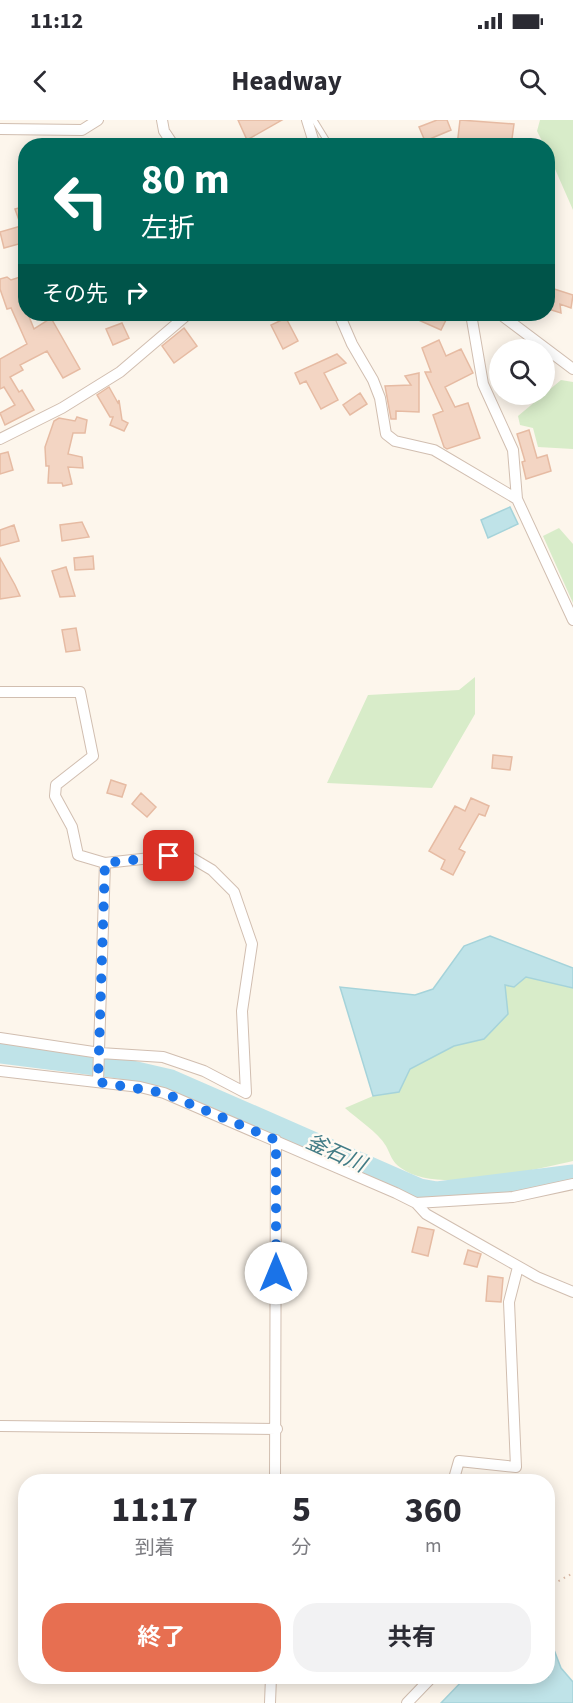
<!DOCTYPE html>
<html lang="ja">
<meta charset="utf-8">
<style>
body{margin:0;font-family:"Source Sans 3","Noto Sans JP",sans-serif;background:#f2f2f3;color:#2b2b33;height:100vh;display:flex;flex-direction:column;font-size:22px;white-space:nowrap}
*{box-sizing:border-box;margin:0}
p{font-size:20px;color:#7c7c81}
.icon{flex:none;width:33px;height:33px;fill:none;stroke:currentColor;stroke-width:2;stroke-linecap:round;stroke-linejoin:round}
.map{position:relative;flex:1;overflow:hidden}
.drawer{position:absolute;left:18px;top:1354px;width:537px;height:210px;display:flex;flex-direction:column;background:#fff;border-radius:24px;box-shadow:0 3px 15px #0003}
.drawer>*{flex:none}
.banner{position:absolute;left:18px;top:18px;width:537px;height:183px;border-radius:24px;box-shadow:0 3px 15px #0003;background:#00695c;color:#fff;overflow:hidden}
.fabs{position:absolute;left:489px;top:219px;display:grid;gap:12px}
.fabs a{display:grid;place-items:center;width:66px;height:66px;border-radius:50%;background:#fff;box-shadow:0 3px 15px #0003;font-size:30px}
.pin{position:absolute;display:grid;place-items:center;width:51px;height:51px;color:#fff;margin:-26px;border-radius:12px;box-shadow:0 3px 9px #0006}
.me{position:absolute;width:66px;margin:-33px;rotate:0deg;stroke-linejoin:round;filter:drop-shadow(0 0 4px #0008)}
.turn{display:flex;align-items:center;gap:21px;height:126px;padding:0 24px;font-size:27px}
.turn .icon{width:78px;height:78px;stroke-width:2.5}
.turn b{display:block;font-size:42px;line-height:51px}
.then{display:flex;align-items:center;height:57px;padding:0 24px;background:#0003;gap:12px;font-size:22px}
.eta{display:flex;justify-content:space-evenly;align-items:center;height:102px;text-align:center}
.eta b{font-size:36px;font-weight:700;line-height:42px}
.primary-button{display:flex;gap:12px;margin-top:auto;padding:12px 24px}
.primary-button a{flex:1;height:69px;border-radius:24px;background:#e76f51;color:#fff;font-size:24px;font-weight:700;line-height:69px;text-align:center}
.primary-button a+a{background:#f2f2f3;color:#2b2b33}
.status{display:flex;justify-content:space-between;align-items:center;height:42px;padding:0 30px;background:#fff;direction:ltr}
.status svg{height:16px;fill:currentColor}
header{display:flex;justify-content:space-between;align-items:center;height:78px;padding:0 24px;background:#fff;font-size:27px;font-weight:700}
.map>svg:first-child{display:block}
.green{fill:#d8ecc9}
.water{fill:#bfe3e8;stroke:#a5d3da;stroke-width:1.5}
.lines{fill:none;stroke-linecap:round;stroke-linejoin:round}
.river{stroke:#bfe3e8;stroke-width:21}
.building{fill:#f3d5c3;stroke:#e6bba3;stroke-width:1.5}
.service-casing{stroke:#d1beb0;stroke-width:7}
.minor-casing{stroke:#d1beb0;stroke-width:12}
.path{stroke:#d9b8a5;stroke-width:2;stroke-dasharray:1.5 4.5;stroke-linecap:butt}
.service{stroke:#fff;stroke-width:5}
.minor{stroke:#fff;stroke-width:10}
.route{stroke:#1a73e8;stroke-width:10;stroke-dasharray:0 18}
.labels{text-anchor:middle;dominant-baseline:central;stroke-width:5;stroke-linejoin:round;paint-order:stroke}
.water-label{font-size:21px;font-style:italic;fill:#437c86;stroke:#fffaf3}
</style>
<div class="status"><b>11:12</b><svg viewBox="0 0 49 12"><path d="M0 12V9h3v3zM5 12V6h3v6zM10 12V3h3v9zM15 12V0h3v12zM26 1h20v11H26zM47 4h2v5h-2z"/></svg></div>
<header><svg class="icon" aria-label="back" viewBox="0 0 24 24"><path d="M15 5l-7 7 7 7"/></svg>Headway<svg class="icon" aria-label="search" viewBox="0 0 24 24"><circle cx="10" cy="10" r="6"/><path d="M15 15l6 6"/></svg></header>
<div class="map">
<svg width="573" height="1583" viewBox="0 0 573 1583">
<rect width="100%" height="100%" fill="#fdf6ec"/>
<!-- green -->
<path class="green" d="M540 0H573V90L548 33V26L544 25 537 11Z
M561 260 573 262V329L538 327 533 308 520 305 518 296Z
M559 408 573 424V483L543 416Z
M475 557V594L432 668 327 663 368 575 459 570Z
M526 857 573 868V1041C531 1050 437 1075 401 1048 391 1041 391 1035 386 1026 378 1012 357 999 345 988L373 976 399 972 410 949 454 926 484 919 504 865 514 867Z"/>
<!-- water -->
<path class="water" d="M510 387 518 404 488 418 481 400Z
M490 816 573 848V868L526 857 514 867 505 865 508 894 484 919 454 926 410 949 399 972 373 976 340 867 415 875 433 869 464 826Z
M548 1514 561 1548 573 1562V1583H441L466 1557H548Z"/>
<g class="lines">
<!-- river -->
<path class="river" d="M0 933 119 948 171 960 420 1069 437 1072 573 1055"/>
</g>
<!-- building -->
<path class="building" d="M238 0H282L247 20Z
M437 0H447L451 10 425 21 419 7Z
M460 0 514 4 511 26H457Z
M26 86V122L4 128 0 112 21 106 15 89Z
M26 155V194H28L34 209 51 198 80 249 63 258 47 231 20 245 23 250 10 257 19 272 22 270 34 290 5 305 0 293 15 285 4 267 0 269V239L27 224 11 188 7 189 0 169V159L7 157 11 160Z
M548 167 573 175 571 188 560 184 561 193 548 189Z
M405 194H449L441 210Z
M286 198 298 221 283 229 271 205Z
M122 203 129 218 113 225 106 209Z
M184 208 197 226 174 243 162 226Z
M439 220 446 236 461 229 473 253 445 267 455 287 468 283 480 318 447 329 444 327 433 295 443 291 425 252H431L422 228Z
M337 234 346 243 324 253 338 280 321 289 306 261 300 264 295 253Z
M419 253V292L396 291V299H391L385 266 411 265 405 256Z
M109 267 118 283 119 280 122 300 128 303 124 311 110 305 113 297H110L97 275Z
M360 273 367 284 350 295 343 285Z
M77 297 87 300 85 313H73L68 334 82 337 83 348 68 347 72 364 63 366 62 363H48L49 346H46L45 327 54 301 59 298 75 301Z
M529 310 537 338 547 335 551 351 526 359 522 342 525 341 517 314Z
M8 332 13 350 0 354V334Z
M82 402 89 417 62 421 60 405Z
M14 405 19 421 0 426V410Z
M93 436 94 449 75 450 74 438Z
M0 438 15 465 20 476 0 479Z
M66 447 75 476 60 477 52 451Z
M76 508 80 530 66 532 62 510Z
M493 635 512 637 510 650 492 648Z
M111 660 126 665 122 677 107 673Z
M141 673 156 687 147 697 132 684Z
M471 678 489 686 485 696 479 694 459 729 465 732 453 755 441 749 445 740 429 731 455 686 465 691Z
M165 712 168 725 148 728 146 716Z
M418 1107 434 1110 428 1136 412 1132Z
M468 1130 481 1134 477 1147 464 1144Z
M488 1156 503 1158 501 1182 486 1181Z"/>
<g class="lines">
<defs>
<path id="service" d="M314 0 330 26"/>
<path id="minor" d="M162 0 164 11 174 26
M307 0 315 26
M0 9 82 10 98 0
M339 194 352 224 373 260 380 278 386 314 395 321 434 330 517 379
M471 194 483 264 513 330 517 379 573 500
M500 194 573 249
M0 319 62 288 120 252 188 194
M0 572H80L93 636 56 665 55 676 72 707 78 735 105 743 169 736 190 737 212 750 234 772 252 824 242 891 246 973 204 951 163 937 100 933 0 918
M0 951 140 967 164 973 396 1073 416 1083 426 1094 537 1157 573 1172
M98 962 105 743
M416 1083 513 1077 573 1064
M0 1306 277 1309
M275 1362 276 1020
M453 1362 459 1341 516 1347 509 1182 518 1147
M270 1583 271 1557
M407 1583 432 1557"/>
</defs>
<!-- service casing -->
<use href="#service" class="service-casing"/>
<!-- minor casing -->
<use href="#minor" class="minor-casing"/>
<!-- path -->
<path class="path" d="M548 1467 573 1453"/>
<!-- service -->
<use href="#service" class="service"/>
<!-- minor -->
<use href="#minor" class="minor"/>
</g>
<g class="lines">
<!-- route -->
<path class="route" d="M169 736 105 743 98 962 164 973 276 1020V1153"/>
</g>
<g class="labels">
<!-- water labels -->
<g class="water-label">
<text transform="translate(336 1033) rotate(24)">釜石川</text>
</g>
</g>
</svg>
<div class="fabs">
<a><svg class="icon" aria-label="search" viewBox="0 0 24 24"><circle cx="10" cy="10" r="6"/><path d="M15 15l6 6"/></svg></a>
</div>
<div class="pin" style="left:169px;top:736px;background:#d93025"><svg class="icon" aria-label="arrive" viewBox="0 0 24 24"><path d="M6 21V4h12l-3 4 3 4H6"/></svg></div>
<svg class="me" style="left:276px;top:1153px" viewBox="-20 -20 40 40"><circle r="19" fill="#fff"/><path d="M0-13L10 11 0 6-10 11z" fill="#1a73e8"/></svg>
<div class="banner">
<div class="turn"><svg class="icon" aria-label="left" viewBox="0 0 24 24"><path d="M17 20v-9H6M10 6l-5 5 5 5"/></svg><div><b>80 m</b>左折</div></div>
<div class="then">その先<svg class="icon" aria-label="right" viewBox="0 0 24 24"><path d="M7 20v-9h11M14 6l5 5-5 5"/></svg></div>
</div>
<section class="drawer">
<div class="eta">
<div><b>11:17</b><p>到着</p></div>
<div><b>5</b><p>分</p></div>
<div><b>360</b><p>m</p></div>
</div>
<div class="primary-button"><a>終了</a><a>共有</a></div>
</section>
</div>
